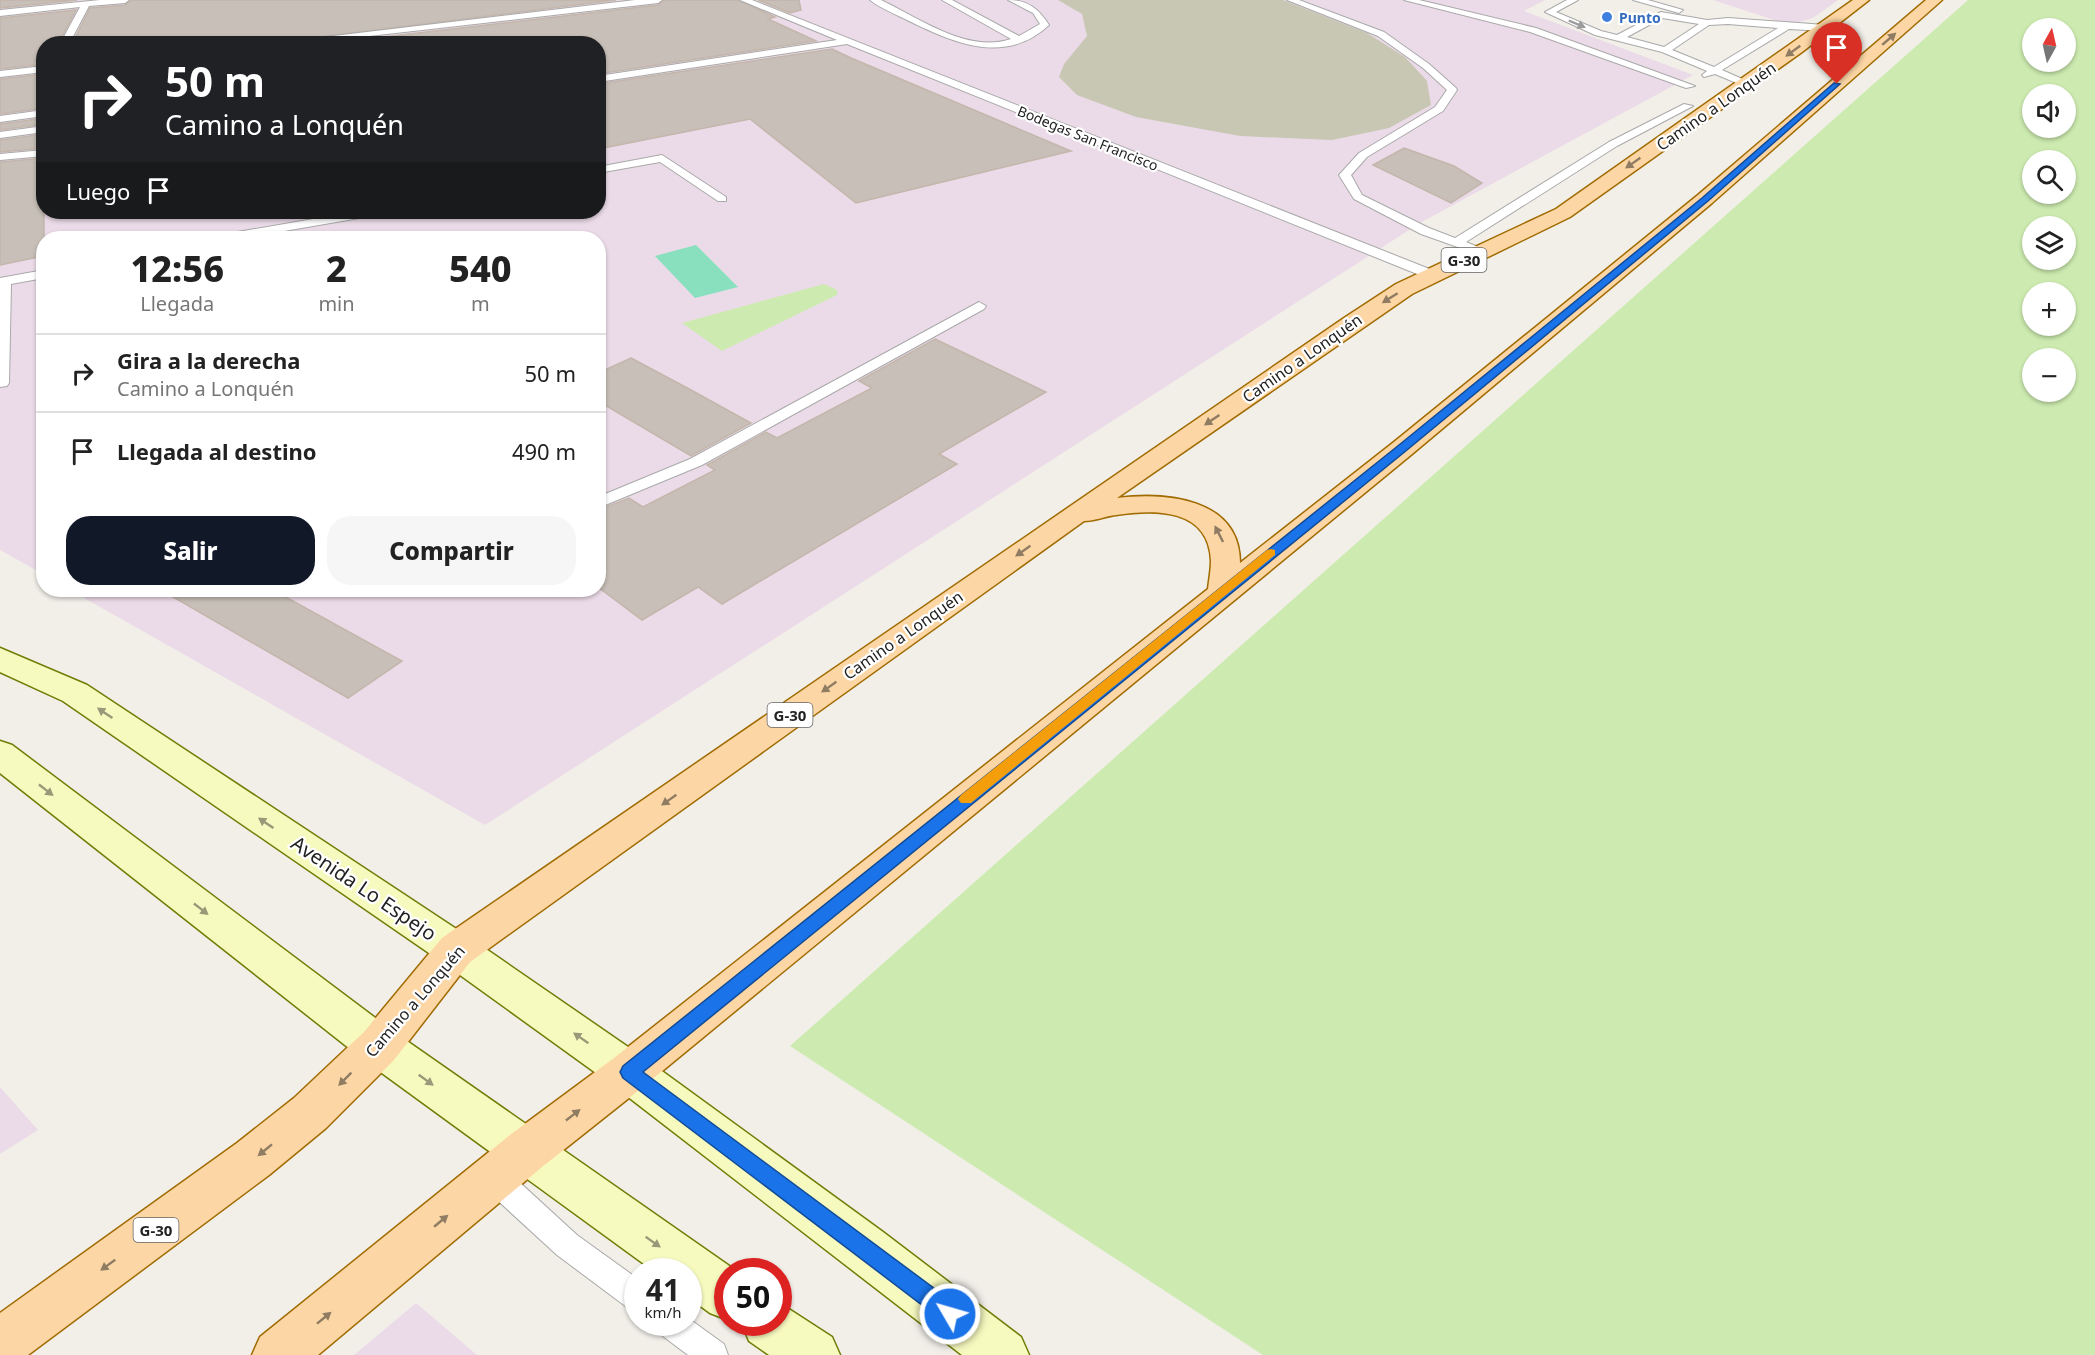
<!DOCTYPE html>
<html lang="es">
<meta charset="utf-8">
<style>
body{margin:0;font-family:"Noto Sans",sans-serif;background:#f6f6f6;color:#222;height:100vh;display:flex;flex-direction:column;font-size:22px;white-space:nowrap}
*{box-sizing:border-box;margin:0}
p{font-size:20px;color:#767676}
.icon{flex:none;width:33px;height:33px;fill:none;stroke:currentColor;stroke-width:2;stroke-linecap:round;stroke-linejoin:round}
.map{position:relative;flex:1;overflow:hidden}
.details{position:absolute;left:36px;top:231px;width:570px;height:366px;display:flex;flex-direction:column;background:#fff;border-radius:24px;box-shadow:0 2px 4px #0004}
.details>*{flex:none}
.top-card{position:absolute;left:36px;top:36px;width:570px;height:183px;border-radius:24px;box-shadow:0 2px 4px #0004;background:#202124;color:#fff;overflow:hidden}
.needle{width:39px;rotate:8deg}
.controls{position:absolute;left:2022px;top:18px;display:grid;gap:12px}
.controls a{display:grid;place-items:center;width:54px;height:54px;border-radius:50%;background:#fff;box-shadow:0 2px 4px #0004;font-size:30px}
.speed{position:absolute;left:624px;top:1258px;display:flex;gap:12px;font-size:30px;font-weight:700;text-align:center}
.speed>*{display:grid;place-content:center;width:78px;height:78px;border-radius:50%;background:#fff;box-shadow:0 2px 4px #0004;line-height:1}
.speed small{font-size:15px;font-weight:400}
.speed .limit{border:9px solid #d22;background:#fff;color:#111}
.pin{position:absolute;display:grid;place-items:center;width:51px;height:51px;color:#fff;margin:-62px -26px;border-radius:50% 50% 50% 0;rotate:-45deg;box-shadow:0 0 6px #0007}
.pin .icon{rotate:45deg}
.me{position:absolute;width:66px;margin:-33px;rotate:308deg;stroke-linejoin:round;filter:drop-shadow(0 0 4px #0008)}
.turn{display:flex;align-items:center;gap:21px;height:126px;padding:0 30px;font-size:27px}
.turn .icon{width:78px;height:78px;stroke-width:2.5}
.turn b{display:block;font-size:42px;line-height:51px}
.then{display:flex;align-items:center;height:57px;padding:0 30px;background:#0003;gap:12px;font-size:22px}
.eta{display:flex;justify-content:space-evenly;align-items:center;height:102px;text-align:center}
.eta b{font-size:36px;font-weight:800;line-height:42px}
.primary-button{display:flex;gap:12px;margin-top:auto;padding:12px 30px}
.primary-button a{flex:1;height:69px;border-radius:24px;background:#111827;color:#fff;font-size:24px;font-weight:800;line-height:69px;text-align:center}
.primary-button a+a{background:#f6f6f6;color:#222}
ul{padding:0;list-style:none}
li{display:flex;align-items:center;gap:18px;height:78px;padding:0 30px;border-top:2px solid #e0e0e0}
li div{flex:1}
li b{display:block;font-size:22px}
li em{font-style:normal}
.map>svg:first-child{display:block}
.industrial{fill:#ebdbe8;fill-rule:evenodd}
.construction{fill:#c7c7b4}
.grass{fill:#cdebb0;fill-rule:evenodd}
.pitch{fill:#88e0be}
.building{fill:#c7bfb8;stroke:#c4b6ab;stroke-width:1.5}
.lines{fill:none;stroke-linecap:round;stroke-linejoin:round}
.lane-casing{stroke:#a9a9a9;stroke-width:2}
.secondary-casing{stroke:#707d05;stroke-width:3}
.primary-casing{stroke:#a06b00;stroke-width:3}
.lane{fill:#fff;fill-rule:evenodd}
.secondary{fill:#f7fabf;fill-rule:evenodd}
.primary{fill:#fcd6a4;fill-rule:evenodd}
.oneway{fill:#9c9c9c}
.oneway2{fill:#8f7c63}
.oneway3{fill:#979978}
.route{fill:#1a73e8;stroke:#114b97;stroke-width:1.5}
.slow{fill:#f59e0b}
.shop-dot{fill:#3f7fe0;stroke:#fff;stroke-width:2}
.labels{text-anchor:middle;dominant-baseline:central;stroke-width:4.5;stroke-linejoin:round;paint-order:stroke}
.far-shop-label{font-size:14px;font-weight:bold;fill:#366cbe;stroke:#fff;text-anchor:start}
.far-street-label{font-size:14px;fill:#222;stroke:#fff}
.shield{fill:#fff;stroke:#646464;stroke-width:1.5}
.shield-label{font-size:15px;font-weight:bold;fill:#222}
.street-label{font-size:16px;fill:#222;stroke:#fff}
.near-street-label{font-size:20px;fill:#222;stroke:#fff}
</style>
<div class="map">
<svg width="2095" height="1355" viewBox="0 0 2095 1355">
<rect width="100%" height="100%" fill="#f2efe9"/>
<!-- industrial -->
<path class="industrial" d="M0 0H1545L1524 11 1693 75 1420 223 485 825 70 590H598V238H44L43 574 0 550ZM44 44H598V212H44Z
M1713 0H1838L1813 18 1796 23 1777 21Z
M0 1087 38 1130 0 1154Z
M416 1303 477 1355H354Z"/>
<!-- construction -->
<path class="construction" d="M1058 0H1283L1367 33 1405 57 1427 81 1431 105 1389 128 1332 140 1240 136 1136 117 1077 95 1059 77 1064 64 1087 36 1082 14Z"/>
<!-- grass -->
<path class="grass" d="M1968 0H2095V1355H1263L790 1046ZM2032 28H2066V62H2032ZM2032 94H2066V128H2032ZM2032 160H2066V194H2032ZM2032 226H2066V260H2032ZM2032 292H2066V326H2032ZM2032 358H2066V392H2032Z
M824 284 837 290V295L722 351 682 323Z"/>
<!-- pitch -->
<path class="pitch" d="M696 245 738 287 695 298 655 256Z"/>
<!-- building -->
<path class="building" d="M0 0H77L0 8Z
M131 0H616L264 44H72L90 8 125 5Z
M664 0H738L775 17 768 19 816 41 598 74V44H323L658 5Z
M758 0H799L801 10 790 13Z
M76 10 58 44H44V64L0 69V18Z
M832 49 851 58 1071 151 856 203 750 119 598 149V84Z
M44 74V108L0 114V79Z
M44 118V124L0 130V124Z
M44 134V148L0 152V140Z
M1404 148 1454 166 1482 183 1451 203 1373 165Z
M44 158V256L0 265V162Z
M935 339 1046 392 939 454 957 464 722 604 698 587 642 620 598 587V510L629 498 643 507 715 470 707 465 766 432 777 438 872 388 859 381Z
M631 358 691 390 751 423 691 456 598 401V373Z
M161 590H273L402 661 348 698Z"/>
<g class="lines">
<defs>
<path id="lane" d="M100 0H129L125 3 89 6 69 44H60L80 7 0 16V10Z
M635 0H662L658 3 299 44H266Z
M740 0H752L1437 272 1438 275 1432 279 1427 278 847 44 598 82V76L837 40Z
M870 0H881C919 18 968 54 1011 39L942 0H952L1019 36 1040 24 1033 13 1008 0C1028 0 1039 9 1049 25 1005 66 954 43 907 20 895 14 880 8 870 0Z
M1287 0H1299L1384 32 1429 64 1456 88 1457 90 1443 111 1367 157 1351 175 1362 195 1429 228 1455 238 1609 142 1684 104 1693 106 1617 146 1466 242 1490 252 1484 256 1480 255 1421 234 1354 199 1339 175 1359 153 1435 107 1447 90 1423 68 1378 36Z
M1404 0H1419L1536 28 1695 86 1686 88 1530 32Z
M1567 0H1578L1556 12 1601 31 1617 35 1661 12 1707 20 1728 18 1825 25 1829 28 1825 31 1789 29 1722 70 1749 82 1751 84 1746 87 1715 74 1704 77 1702 75 1707 71 1662 52 1595 35 1545 12ZM1662 18 1699 24 1664 47 1627 37ZM1728 24 1778 28 1714 67 1672 50 1709 25Z
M1633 0H1648L1683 10 1679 13Z
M44 66V72L0 77V71Z
M44 110V116L0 122V116Z
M44 126V132L0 138V132Z
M44 150V156L0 160V154Z
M662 155 726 197V201H718L660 162 598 173V167Z
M354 212H377L371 216 244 238H220L226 234Z
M44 270V278L11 284 9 383 7 386 0 387V278Z
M979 302 986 306 984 309 702 465 598 508V497L690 459Z
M494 1164 504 1168 577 1235 638 1279V1313L628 1308 557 1255 484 1188 480 1178 484 1168Z
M688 1318 724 1344 728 1355H688L660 1334 656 1323H688Z"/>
<path id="secondary" d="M0 648 87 685 470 938 644 1058 883 1232 1021 1337 1029 1355H962L614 1086 442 962 63 701 0 672Z
M0 741 12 745 394 1032 738 1272H728V1320L710 1313 688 1297V1272H655L364 1060 0 773Z
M778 1302 832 1337 840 1355H769L749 1341 742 1323H778Z"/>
<path id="primary" d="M1853 0H1869L1802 52 1570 217 1412 294 1117 498C1166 492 1240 498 1240 563L1394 442 1698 195 1926 0H1942L1712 203 1412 454 644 1086 542 1167 318 1355H252L260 1337 510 1135 614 1058 1208 589C1209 580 1211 570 1211 561 1209 508 1155 509 1116 515 1106 516 1095 521 1084 521L470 962 394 1060 326 1128 269 1175 28 1355H0V1313L237 1143 294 1098 364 1032 442 938 1344 318 1396 284 1556 209Z"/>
</defs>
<!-- lane casing -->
<use href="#lane" class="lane-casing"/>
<!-- secondary casing -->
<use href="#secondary" class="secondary-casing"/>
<!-- primary casing -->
<use href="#primary" class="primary-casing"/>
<!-- lane -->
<use href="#lane" class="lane"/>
<!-- secondary -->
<use href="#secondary" class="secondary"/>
<!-- primary -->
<use href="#primary" class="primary"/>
</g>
<!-- one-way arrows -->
<defs><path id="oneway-solid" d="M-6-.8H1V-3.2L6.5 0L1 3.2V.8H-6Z" transform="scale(1.5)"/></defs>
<use class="oneway" href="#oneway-solid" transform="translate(1577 24) rotate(23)"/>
<g class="oneway2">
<use href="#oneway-solid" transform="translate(1889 39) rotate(-41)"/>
<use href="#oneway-solid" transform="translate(1793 51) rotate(144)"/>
<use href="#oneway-solid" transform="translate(1633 163) rotate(145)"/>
<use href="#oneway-solid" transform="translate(1390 298) rotate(148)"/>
<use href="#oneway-solid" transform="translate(1212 420) rotate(146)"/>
<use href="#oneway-solid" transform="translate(1219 534) rotate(-117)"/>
<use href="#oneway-solid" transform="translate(1023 551) rotate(145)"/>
<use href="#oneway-solid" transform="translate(829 687) rotate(145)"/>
<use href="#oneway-solid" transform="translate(669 800) rotate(145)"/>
<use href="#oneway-solid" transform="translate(345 1079) rotate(135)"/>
<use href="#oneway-solid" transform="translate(573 1115) rotate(-38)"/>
<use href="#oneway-solid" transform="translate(265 1150) rotate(141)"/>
<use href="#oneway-solid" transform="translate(441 1221) rotate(-40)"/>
<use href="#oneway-solid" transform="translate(108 1265) rotate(144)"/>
<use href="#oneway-solid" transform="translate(324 1318) rotate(-39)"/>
</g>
<g class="oneway3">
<use href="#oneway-solid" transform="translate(105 713) rotate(-146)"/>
<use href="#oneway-solid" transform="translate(46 790) rotate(38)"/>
<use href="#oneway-solid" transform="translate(266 823) rotate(-146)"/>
<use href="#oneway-solid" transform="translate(201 909) rotate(38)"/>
<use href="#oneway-solid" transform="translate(581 1038) rotate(-145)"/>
<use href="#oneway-solid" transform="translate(426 1080) rotate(36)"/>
<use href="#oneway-solid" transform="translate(653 1242) rotate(35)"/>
</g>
<!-- route -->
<path class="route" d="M1834 83 1840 84 1708 201 1407 450 643 1072 958 1306 961 1314 958 1321 950 1324 943 1321 623 1078 620 1072 623 1066 1399 445 1702 198Z"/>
<!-- slow -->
<path class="slow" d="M1271 549 1275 550V555L971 803H961L958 799 961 795 1267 550Z"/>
<!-- markers -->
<circle class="shop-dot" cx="1607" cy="17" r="6"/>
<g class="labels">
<!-- far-shop labels -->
<g class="far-shop-label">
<text x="1619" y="17">Punto</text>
</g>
<!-- far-street labels -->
<g class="far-street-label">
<text transform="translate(1088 138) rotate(22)">Bodegas San Francisco</text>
</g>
<!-- shield labels -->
<g class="shield">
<rect x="1441.5" y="248" width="45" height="24" rx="4.5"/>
<rect x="767.5" y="703" width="45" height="24" rx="4.5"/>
<rect x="133.5" y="1218" width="45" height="24" rx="4.5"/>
</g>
<g class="shield-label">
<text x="1464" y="260">G-30</text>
<text x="790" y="715">G-30</text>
<text x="156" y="1230">G-30</text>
</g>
<!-- street labels -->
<g class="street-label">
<text transform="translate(1716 106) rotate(-35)">Camino a Lonquén</text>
<text transform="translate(1302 358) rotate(-35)">Camino a Lonquén</text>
<text transform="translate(903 635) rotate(-35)">Camino a Lonquén</text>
<text transform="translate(415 1001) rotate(-49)">Camino a Lonquén</text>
</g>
<!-- near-street labels -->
<g class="near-street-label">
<text transform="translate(364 888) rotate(34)">Avenida Lo Espejo</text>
</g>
</g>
</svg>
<div class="controls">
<a><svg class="needle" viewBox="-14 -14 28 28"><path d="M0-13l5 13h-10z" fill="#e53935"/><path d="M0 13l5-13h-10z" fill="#767676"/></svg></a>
<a><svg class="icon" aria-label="sound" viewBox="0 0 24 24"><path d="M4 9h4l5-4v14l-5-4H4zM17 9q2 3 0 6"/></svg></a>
<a><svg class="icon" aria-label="search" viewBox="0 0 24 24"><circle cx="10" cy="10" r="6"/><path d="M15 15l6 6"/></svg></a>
<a><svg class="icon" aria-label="layers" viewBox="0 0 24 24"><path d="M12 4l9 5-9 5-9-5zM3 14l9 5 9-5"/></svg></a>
<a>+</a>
<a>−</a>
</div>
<div class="speed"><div>41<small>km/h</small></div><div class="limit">50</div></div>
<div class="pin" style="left:1837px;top:84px;background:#d93025"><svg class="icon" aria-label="arrive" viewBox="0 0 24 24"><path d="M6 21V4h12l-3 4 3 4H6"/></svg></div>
<svg class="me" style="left:950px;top:1314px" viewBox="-20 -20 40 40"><circle r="17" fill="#1a73e8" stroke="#fff" stroke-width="3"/><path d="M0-11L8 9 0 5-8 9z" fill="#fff"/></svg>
<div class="top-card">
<div class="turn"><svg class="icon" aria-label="right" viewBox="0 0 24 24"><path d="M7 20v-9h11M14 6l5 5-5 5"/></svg><div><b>50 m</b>Camino a Lonquén</div></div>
<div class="then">Luego<svg class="icon" aria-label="arrive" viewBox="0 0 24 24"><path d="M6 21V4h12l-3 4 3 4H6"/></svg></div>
</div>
<section class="details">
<div class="eta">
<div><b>12:56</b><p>Llegada</p></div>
<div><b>2</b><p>min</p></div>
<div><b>540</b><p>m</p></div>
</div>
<ul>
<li><svg class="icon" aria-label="right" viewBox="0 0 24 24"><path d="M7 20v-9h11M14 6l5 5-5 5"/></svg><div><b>Gira a la derecha</b><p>Camino a Lonquén</p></div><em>50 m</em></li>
<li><svg class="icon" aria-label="arrive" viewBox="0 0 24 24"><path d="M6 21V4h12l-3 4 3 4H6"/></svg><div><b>Llegada al destino</b></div><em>490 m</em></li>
</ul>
<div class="primary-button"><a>Salir</a><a>Compartir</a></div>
</section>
</div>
